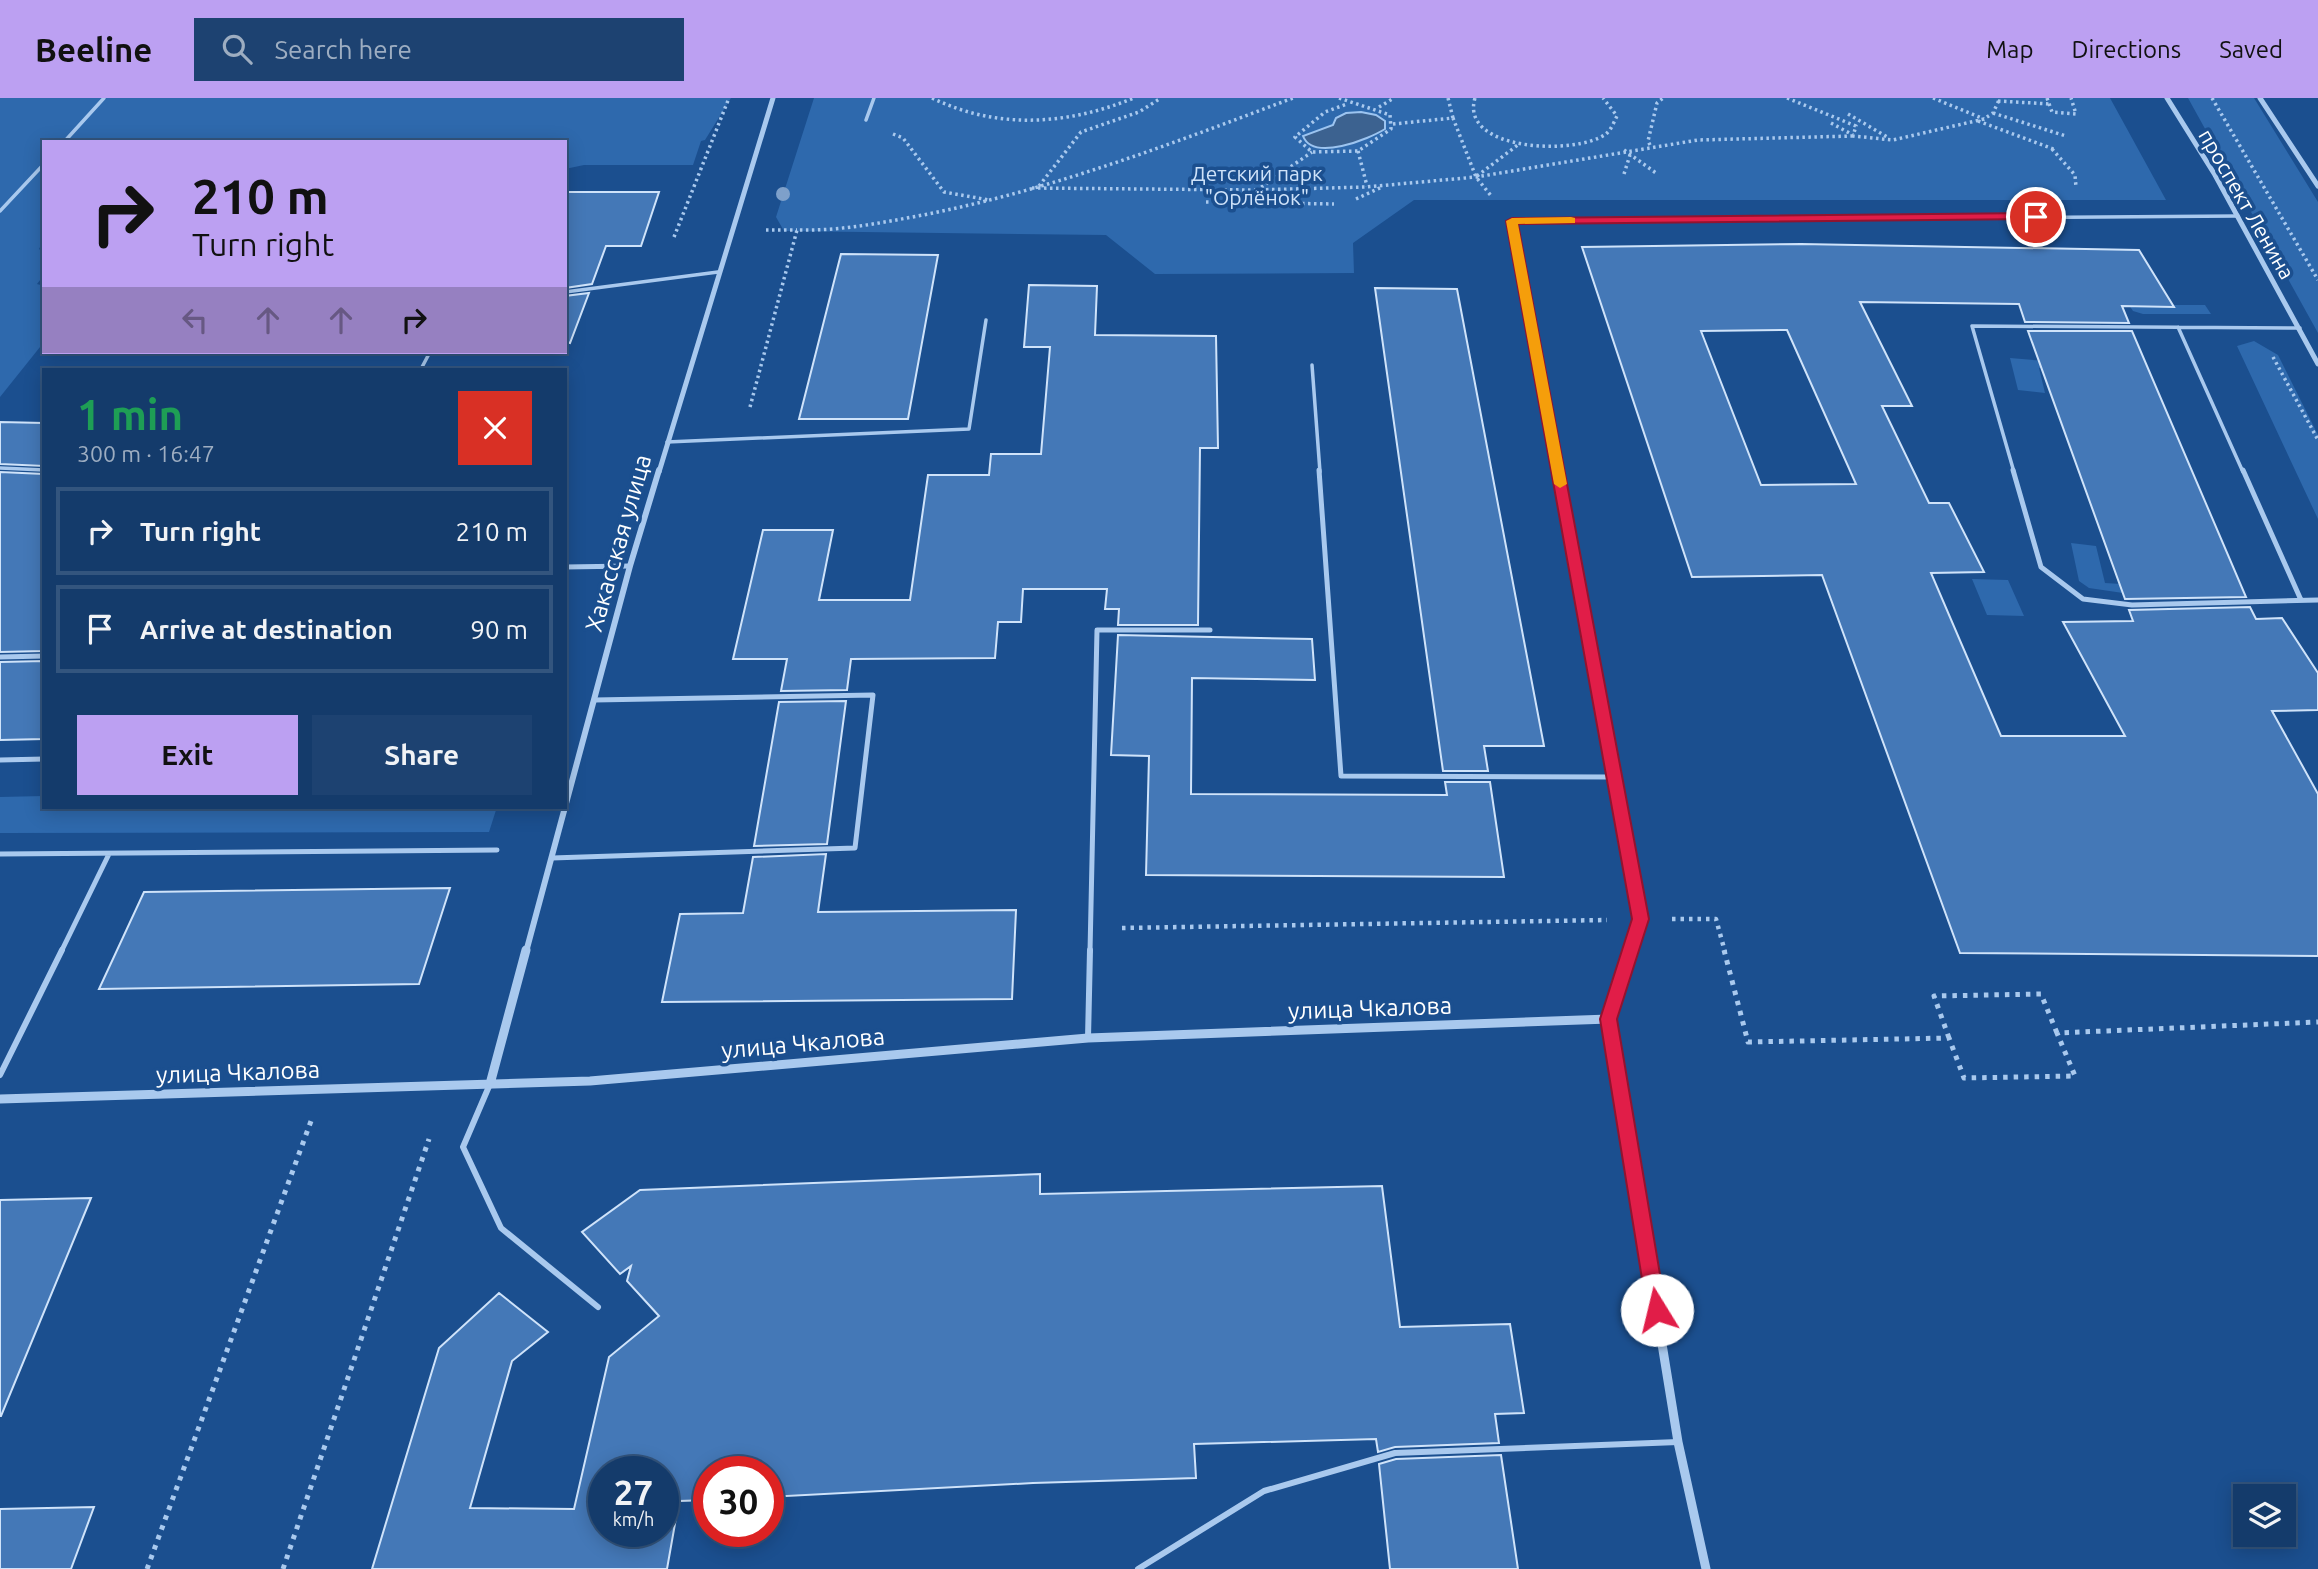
<!DOCTYPE html>
<meta charset="utf-8">
<style>
body{margin:0;font-family:Ubuntu,sans-serif;background:#1d4271;color:#f1f3f6;height:100vh;display:flex;flex-direction:column;font-size:26px;white-space:nowrap}
*{box-sizing:border-box;margin:0}
p{font-size:23px;color:#9dadc1}
.icon{flex:none;width:38px;height:38px;fill:none;stroke:currentColor;stroke-width:2;stroke-linecap:round;stroke-linejoin:round}
.map{position:relative;flex:1;overflow:hidden}
.sheet{position:absolute;left:42px;top:270px;width:525px;height:441px;display:flex;flex-direction:column;background:#143b6b;border-radius:0px;box-shadow:0 4px 18px #0003,0 0 0 2px #33557e}
.sheet>*{flex:none}
.banner{position:absolute;left:42px;top:42px;width:525px;height:214px;border-radius:0px;box-shadow:0 4px 18px #0003,0 0 0 2px #33557e;background:#bca0f2;color:#111;overflow:hidden}
.fabs{position:absolute;left:2233px;top:1386px;display:grid;gap:14px}
.fabs a{display:grid;place-items:center;width:63px;height:63px;border-radius:0px;background:#143b6b;box-shadow:0 4px 18px #0003,0 0 0 2px #33557e;font-size:35px}
.speed{position:absolute;left:588px;top:1358px;display:flex;gap:14px;font-size:35px;font-weight:700;text-align:center}
.speed>*{display:grid;place-content:center;width:91px;height:91px;border-radius:50%;background:#143b6b;box-shadow:0 4px 18px #0003,0 0 0 2px #33557e;line-height:1}
.speed small{font-size:18px;font-weight:400}
.speed .limit{border:10px solid #d22;background:#fff;color:#111}
.pin{position:absolute;display:grid;place-items:center;width:60px;height:60px;color:#fff;margin:-30px;border:4px solid #fff;border-radius:50%;box-shadow:0 2px 7px #0007}
.me{position:absolute;width:77px;margin:-38px;rotate:351deg;stroke-linejoin:round;filter:drop-shadow(0 0 5px #0008)}
.turn{display:flex;align-items:center;gap:24px;height:147px;padding:0 35px;font-size:32px}
.turn .icon{width:91px;height:91px;stroke-width:2.5}
.turn b{display:block;font-size:49px;line-height:60px}
.lanes{display:flex;align-items:center;height:66px;padding:0 35px;background:#0003;justify-content:center;gap:35px;direction:ltr}
.lanes .off{opacity:.35}
.round{display:grid;place-items:center;flex:none;width:74px;height:74px;border-radius:0px;background:#1d4271}
.head{display:flex;align-items:center;justify-content:space-between;height:119px;padding:0 35px}
h1{font-size:42px;font-weight:700;line-height:52px;color:#1e9e55}
.cta{display:flex;gap:14px;margin-top:auto;padding:14px 35px}
.cta a{flex:1;height:80px;border-radius:0px;background:#bca0f2;color:#111;font-size:28px;font-weight:700;line-height:80px;text-align:center}
.cta a+a{background:#1d4271;color:#f1f3f6}
ul{padding:0;list-style:none}
li{display:flex;align-items:center;gap:21px;height:88px;margin:0 14px 10px;padding:0 21px;border:4px solid #33557e;border-radius:0px}
li div{flex:1}
li b{display:block;font-size:26px}
li em{font-style:normal}
header{display:flex;align-items:center;gap:42px;box-sizing:border-box;height:98px;padding:0 35px;background:#bca0f2;color:#111}
header strong{font-size:33px}
nav{display:flex;gap:38px;margin-inline-start:auto;font-size:24px}
.search{width:490px;height:63px;background:#1d4271;display:flex;align-items:center;gap:18px;box-sizing:border-box;padding:0 24px;border-radius:0px;color:#9dadc1;font-size:26px}
.map>svg:first-child{display:block}
.green{fill:#2e69ad}
.water{fill:#3c6290;stroke:#9cc4f0;stroke-width:2}
.building{fill:#4478b7;stroke:#cfe3fa;stroke-width:2;fill-rule:evenodd}
.lines{fill:none;stroke-linecap:round;stroke-linejoin:round}
.path-far2{stroke:#a9c9ee;stroke-width:3.5;stroke-dasharray:2.5 3.5;stroke-linecap:butt}
.path-far1{stroke:#a9c9ee;stroke-width:4.5;stroke-dasharray:3.5 5;stroke-linecap:butt}
.path{stroke:#a9c9ee;stroke-width:5;stroke-dasharray:4.5 6;stroke-linecap:butt}
.lane-far2{stroke:#a9c9ee;stroke-width:3.5}
.lane-far1{stroke:#a9c9ee;stroke-width:5}
.lane{stroke:#a9c9ee;stroke-width:6}
.street-far2{stroke:#a9c9ee;stroke-width:5}
.street-far1{stroke:#a9c9ee;stroke-width:6}
.street{stroke:#a9c9ee;stroke-width:9}
.tree{fill:#7ea0ca}
.route{fill:#e11d48;stroke:#92132f;stroke-width:2}
.slow{fill:#f59e0b}
.labels{text-anchor:middle;dominant-baseline:central;stroke-width:7;stroke-linejoin:round;paint-order:stroke}
.far-park-label{font-size:21px;fill:#cfe3fa;stroke:#1b4f8f}
.far-street-label{font-size:21px;fill:#fff;stroke:#1b4f8f}
.street-label{font-size:24px;fill:#fff;stroke:#1b4f8f}
</style>
<header>
<strong>Beeline</strong>
<div class="search"><svg class="icon" aria-label="search" viewBox="0 0 24 24"><circle cx="10" cy="10" r="6"/><path d="M15 15l6 6"/></svg>Search here</div>
<nav><a>Map</a><a>Directions</a><a>Saved</a></nav>
</header>
<div class="map">
<svg width="2318" height="1471" viewBox="0 0 2318 1471">
<rect width="100%" height="100%" fill="#1b4f8f"/>
<!-- green -->
<path class="green" d="M0 0H731L705 42 701 43 693 67H584L565 71V44H44V141L39 151 44 155V177L37 186 44 188V244L0 299Z
M814 0H2110L2166 102H1414L1353 145 1354 175 1155 176 1106 137 784 133 776 119Z
M2188 0H2254L2318 104V235Z
M2129 207H2205L2211 216H2143L2133 213Z
M2254 243 2278 257 2318 337V421L2237 248Z
M2010 260 2045 263 2047 270H2039L2045 295 2018 292Z
M2071 445 2096 448 2105 485 2121 486 2123 495 2089 490 2079 483Z
M1972 481 2008 482 2024 518 1987 517Z
M44 698V709H497L489 734 0 735V699Z"/>
<!-- water -->
<path class="water" d="M1361 14 1376 17 1385 23V31C1369 41 1313 64 1303 38L1333 27 1336 20 1346 15Z"/>
<!-- building -->
<path class="building" d="M565 94H659L641 148H606L592 186 565 190Z
M1801 146 2139 152 2174 209 2122 208 2129 225 2025 224 2019 206 1860 204 1912 308H1882L1929 405H1949L1984 474 1931 475 2001 638H2125L2063 524 2133 523 2129 512 2250 509 2256 521 2282 520 2318 575V612L2272 613 2318 696V858L1960 855 1822 477 1692 479 1582 149ZM1787 232 1856 386 1761 387 1701 233Z
M841 156 938 157 908 321H799Z
M1029 187 1097 188 1095 237 1216 238 1218 350H1200L1198 527H1118L1119 511H1105L1107 491H1023L1021 524H998L995 560 851 561 847 592 781 593 787 561H733L763 432H833L819 502H910L928 377H989L991 356H1041L1050 249H1024Z
M1375 190 1457 191 1544 648H1484L1488 673H1443Z
M589 195 570 245 565 244V198Z
M2028 233H2132L2246 499 2125 501Z
M0 324 44 325V368L0 366Z
M0 374 44 376V553L0 554Z
M1118 537 1312 541 1315 582 1192 580 1191 696 1447 697 1445 684H1490L1504 779 1146 777 1149 658 1111 657Z
M44 563V641L0 642V564Z
M846 603 827 746 754 748 779 604Z
M826 756 818 814 1016 812 1012 901 662 904 680 816 743 815 753 759Z
M450 790 419 886 99 891 144 794Z
M1040 1076V1096L1382 1088 1400 1229 1510 1226 1524 1315 1495 1316 1499 1345 1395 1349 1378 1354 1376 1341 1194 1346 1196 1380 1033 1385 768 1399V1374H709V1402L679 1403 667 1471H372L439 1250 499 1195 548 1234 512 1263 470 1410 574 1411 609 1259 659 1218 627 1183 631 1168 620 1176 582 1134 640 1092ZM604 1374H663V1433H604Z
M91 1100 1 1318H0V1102Z
M1501 1357 1518 1471H1390L1379 1366 1396 1361Z
M94 1409 71 1471H0V1411Z"/>
<g class="lines">
<!-- path-far2 -->
<path class="path-far2" d="M932 0C998 32 1067 27 1134 0
M1339 0 1390 17 1391 31 1358 53 1312 54 1295 39 1325 14 1347 6
M1448 0 1453 20
M1475 0C1459 53 1575 58 1606 36 1611 32 1614 24 1617 18L1603 0
M1787 0 1856 28 1853 38 1893 42 1984 21 1993 15 2000 0
M1933 0 1984 21
M2047 0 2052 14 2076 16 2071 0
M2212 0 2318 182
M1998 3 2050 6
M1379 9 1394 0
M1993 15 2066 38
M1848 16 1889 40
M1978 23 2056 52
M1831 25 1853 37
M1393 26 1453 20 1476 79 1492 99
M893 36 903 40 944 94 989 102
M1650 47 1648 43 1657 5 1663 0
M2052 51 2075 77 2076 89
M1624 52 1656 75
M1358 53 1367 88
M1624 76 1630 57
M1477 78 1519 46
M1039 88 1081 34 1139 14 1161 0
M1032 90 1254 92 1366 89 1476 79 1698 42 1853 38
M1356 101 1382 89
M1206 104 1334 106
M1264 106 1260 90 1312 54
M766 132H797
M674 139 729 0
M2273 259 2318 342
M750 309 797 132C841 133 880 125 923 117 1051 92 1171 46 1293 0"/>
<!-- path-far1 -->
<path class="path-far1" d="M1672 821H1716L1725 854
M1122 830 1607 822"/>
<!-- path -->
<path class="path" d="M1724 852 1748 944 1949 940 1964 980 2075 978 2057 935 2318 924
M1949 940 1934 898 2041 896 2057 935
M147 1471 311 1023
M283 1471 429 1041"/>
<!-- lane-far2 -->
<path class="lane-far2" d="M866 22 874 0
M64 44 104 0
M0 113 44 66
M1512 123 2238 118
M565 194 718 174
M2178 229 2243 374
M1312 267 1320 374
M421 271 430 254
M667 344 969 331 986 222
M0 370 44 372
M2014 374 1972 228 2300 230"/>
<!-- lane-far1 -->
<path class="lane-far1" d="M1319 372 1341 678 1614 679
M2013 372 2041 469 2083 501 2132 507 2318 502
M2243 372 2301 502
M565 469 630 468
M0 559 44 558
M0 662 44 661
M0 756 497 752
M552 760 855 750 873 597 594 602
M61 854 109 756
M1090 854 1097 532H1210"/>
<!-- lane -->
<path class="lane" d="M1088 940 1090 852
M0 977 62 852
M490 986 463 1049 501 1130 598 1209
M1138 1471 1264 1393 1395 1355 1678 1344"/>
<!-- street-far2 -->
<path class="street-far2" d="M2167 0 2215 77 2318 266
M2260 0 2318 88
M1512 123 1558 374
M659 374 773 0"/>
<!-- street-far1 -->
<path class="street-far1" d="M1558 372 1640 821 1630 854
M526 854 630 468 659 372"/>
<!-- street -->
<path class="street" d="M1630 852 1609 921 1678 1344 1706 1471
M490 986 526 852
M0 1001 590 983 1088 940 1609 921"/>
</g>
<!-- trees -->
<circle class="tree" cx="783" cy="96" r="7"/>
<!-- route -->
<path class="route" d="M2036 115 2041 119 2040 121 1518 126 1649 821 1617 921 1666 1212 1663 1218 1657 1221 1650 1218 1647 1212 1600 921 1632 821 1506 123 1512 120Z"/>
<!-- slow -->
<path class="slow" d="M1571 119 1575 120V125L1518 126 1567 386 1560 390 1554 386 1506 123 1512 120Z"/>
<g class="labels">
<!-- far-park labels -->
<g class="far-park-label">
<text x="1257" y="75">Детский парк<tspan x="1257" dy="24">"Орлёнок"</tspan></text>
</g>
<!-- far-street labels -->
<g class="far-street-label">
<text transform="translate(2247 106) rotate(60)">проспект Ленина</text>
</g>
<!-- street labels -->
<g class="street-label">
<text transform="translate(618 445) rotate(-74)">Хакасская улица</text>
<text transform="translate(1370 910) rotate(-2)">улица Чкалова</text>
<text transform="translate(803 945) rotate(-5)">улица Чкалова</text>
<text transform="translate(238 974) rotate(-2)">улица Чкалова</text>
</g>
</g>
</svg>
<div class="fabs">
<a><svg class="icon" aria-label="layers" viewBox="0 0 24 24"><path d="M12 4l9 5-9 5-9-5zM3 14l9 5 9-5"/></svg></a>
</div>
<div class="speed"><div>27<small>km/h</small></div><div class="limit">30</div></div>
<div class="pin" style="left:2036px;top:119px;background:#d93025"><svg class="icon" aria-label="arrive" viewBox="0 0 24 24"><path d="M6 21V4h12l-3 4 3 4H6"/></svg></div>
<svg class="me" style="left:1657px;top:1212px" viewBox="-20 -20 40 40"><circle r="19" fill="#fff"/><path d="M0-13L10 11 0 6-10 11z" fill="#e11d48"/></svg>
<div class="banner">
<div class="turn"><svg class="icon" aria-label="right" viewBox="0 0 24 24"><path d="M7 20v-9h11M14 6l5 5-5 5"/></svg><div><b>210 m</b>Turn right</div></div>
<div class="lanes"><svg class="icon off" aria-label="left" viewBox="0 0 24 24"><path d="M17 20v-9H6M10 6l-5 5 5 5"/></svg><svg class="icon off" aria-label="ahead" viewBox="0 0 24 24"><path d="M12 20V5M6 11l6-6 6 6"/></svg><svg class="icon off" aria-label="ahead" viewBox="0 0 24 24"><path d="M12 20V5M6 11l6-6 6 6"/></svg><svg class="icon" aria-label="right" viewBox="0 0 24 24"><path d="M7 20v-9h11M14 6l5 5-5 5"/></svg></div>
</div>
<section class="sheet">
<div class="head"><div><h1>1 min</h1><p>300 m · 16:47</p></div><a class="round" style="background:#d93025;color:#fff"><svg class="icon" aria-label="close" viewBox="0 0 24 24"><path d="M6 6l12 12M18 6L6 18"/></svg></a></div>
<ul>
<li><svg class="icon" aria-label="right" viewBox="0 0 24 24"><path d="M7 20v-9h11M14 6l5 5-5 5"/></svg><div><b>Turn right</b></div><em>210 m</em></li>
<li><svg class="icon" aria-label="arrive" viewBox="0 0 24 24"><path d="M6 21V4h12l-3 4 3 4H6"/></svg><div><b>Arrive at destination</b></div><em>90 m</em></li>
</ul>
<div class="cta"><a>Exit</a><a>Share</a></div>
</section>
</div>
